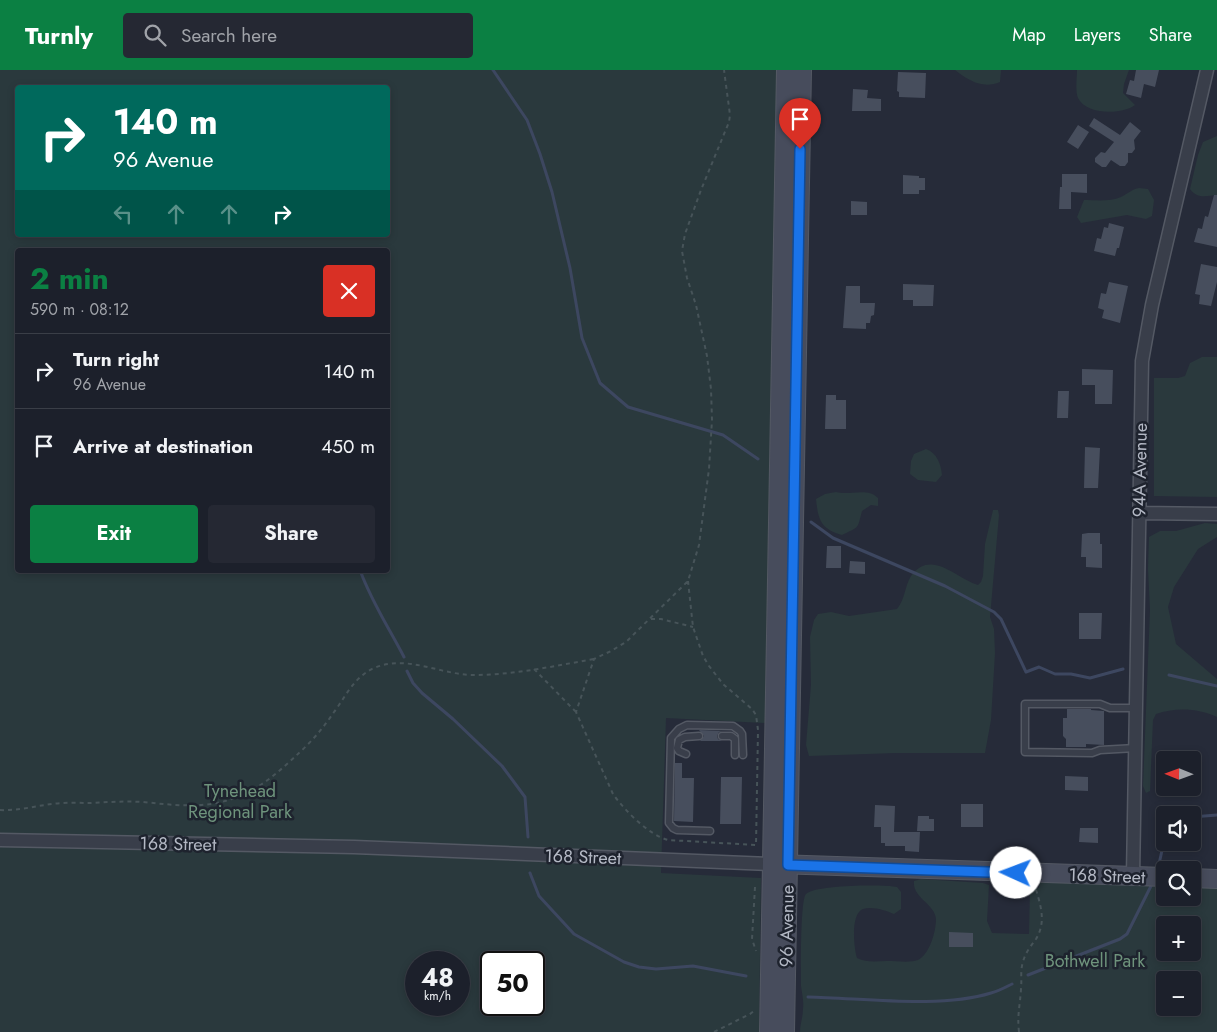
<!DOCTYPE html>
<meta charset="utf-8">
<style>
body{margin:0;font-family:Jost,sans-serif;background:#252833;color:#f1f3f6;height:100vh;display:flex;flex-direction:column;font-size:19px;white-space:nowrap}
*{box-sizing:border-box;margin:0}
p{font-size:16px;color:#a0a3a9}
.icon{flex:none;width:28px;height:28px;fill:none;stroke:currentColor;stroke-width:2;stroke-linecap:round;stroke-linejoin:round}
.map{position:relative;flex:1;overflow:hidden}
.details{position:absolute;left:15px;top:178px;width:375px;height:325px;display:flex;flex-direction:column;background:#1c202b;border-radius:5px;box-shadow:0 2px 8px #0003,0 0 0 1px #3a3e47}
.details>*{flex:none}
.banner{position:absolute;left:15px;top:15px;width:375px;height:152px;border-radius:5px;box-shadow:0 2px 8px #0003,0 0 0 1px #3a3e47;background:#00695c;color:#fff;overflow:hidden}
.needle{width:32px;rotate:271deg}
.buttons{position:absolute;left:1156px;top:681px;display:grid;gap:10px}
.buttons a{display:grid;place-items:center;width:45px;height:45px;border-radius:5px;background:#1c202b;box-shadow:0 2px 8px #0003,0 0 0 1px #3a3e47;font-size:25px}
.speed{position:absolute;left:405px;top:881px;display:flex;gap:10px;font-size:25px;font-weight:700;text-align:center}
.speed>*{display:grid;place-content:center;width:65px;height:65px;border-radius:50%;background:#1c202b;box-shadow:0 2px 8px #0003,0 0 0 1px #3a3e47;line-height:1}
.speed small{font-size:12px;font-weight:400}
.speed .limit{border:2px solid #111;border-radius:8px;background:#fff;color:#111}
.pin{position:absolute;display:grid;place-items:center;width:42px;height:42px;color:#fff;margin:-51px -21px;border-radius:50% 50% 50% 0;rotate:-45deg;box-shadow:0 0 5px #0007}
.pin .icon{rotate:45deg}
.me{position:absolute;width:55px;margin:-28px;rotate:272deg;stroke-linejoin:round;filter:drop-shadow(0 0 4px #0008)}
.turn{display:flex;align-items:center;gap:18px;height:105px;padding:0 15px;font-size:22px}
.turn .icon{width:65px;height:65px;stroke-width:2.5}
.turn b{display:block;font-size:35px;line-height:42px}
.lanes{display:flex;align-items:center;height:48px;padding:0 15px;background:#0003;justify-content:center;gap:25px;direction:ltr}
.lanes .off{opacity:.35}
.round{display:grid;place-items:center;flex:none;width:52px;height:52px;border-radius:5px;background:#252833}
.head{display:flex;align-items:center;justify-content:space-between;height:85px;padding:0 15px}
h1{font-size:30px;font-weight:700;line-height:38px;color:#0b8043}
.action{display:flex;gap:10px;margin-top:auto;padding:10px 15px}
.action a{flex:1;height:58px;border-radius:5px;background:#0b8043;color:#fff;font-size:20px;font-weight:700;line-height:58px;text-align:center}
.action a+a{background:#252833;color:#f1f3f6}
ul{padding:0;list-style:none}
li{display:flex;align-items:center;gap:15px;height:75px;padding:0 15px;border-top:1px solid #3a3e47}
li div{flex:1}
li b{display:block;font-size:19px}
li em{font-style:normal}
header{display:flex;align-items:center;gap:30px;box-sizing:border-box;height:70px;padding:0 25px;background:#0b8043;color:#fff}
header strong{font-size:24px}
nav{display:flex;gap:28px;margin-inline-start:auto;font-size:18px}
.search{width:350px;height:45px;background:#252833;display:flex;align-items:center;gap:12px;box-sizing:border-box;padding:0 18px;border-radius:5px;color:#a0a3a9;font-size:19px}
.map>svg:first-child{display:block}
.green{fill:#2a393d;fill-rule:evenodd}
.lines{fill:none;stroke-linecap:round;stroke-linejoin:round}
.stream{stroke:#3d4760;stroke-width:3}
.building{fill:#474e5d}
.lane-casing{stroke:#545964;stroke-width:9}
.street-casing{stroke:#545964;stroke-width:15}
.secondary-casing{stroke:#545964;stroke-width:20}
.path{stroke:#475459;stroke-width:2;stroke-dasharray:4 4;stroke-linecap:butt}
.lane{stroke:#393e4a;stroke-width:6}
.street{stroke:#393e4a;stroke-width:12}
.secondary{stroke:#474c5c;stroke-width:18}
.route-casing{stroke:#114b97;stroke-width:12}
.route{stroke:#1a73e8;stroke-width:9}
.labels{text-anchor:middle;dominant-baseline:central;stroke-width:5;stroke-linejoin:round;paint-order:stroke}
.street-label{font-size:18px;fill:#b4b9c5;stroke:#1e232e}
.park-label{font-size:18px;fill:#6e937c;stroke:#1e232e}
</style>
<header>
<strong>Turnly</strong>
<div class="search"><svg class="icon" aria-label="search" viewBox="0 0 24 24"><circle cx="10" cy="10" r="6"/><path d="M15 15l6 6"/></svg>Search here</div>
<nav><a>Map</a><a>Layers</a><a>Share</a></nav>
</header>
<div class="map">
<svg width="1217" height="962" viewBox="0 0 1217 962">
<rect width="100%" height="100%" fill="#262b39"/>
<!-- green -->
<path class="green" d="M0 0H777L765 653 666 648 661 803 761 808 759 962H0ZM18 18H388V165H18ZM18 180H388V500H18ZM416 892H459V935H416ZM491 892H534V935H491Z
M955 0H1001L1000 12C983 19 969 11 955 0Z
M1077 0H1129L1124 14 1123 23 1135 35C1122 45 1086 45 1078 28 1075 20 1077 8 1077 0Z
M1217 66V125C1206 126 1197 129 1190 119L1198 85 1203 72Z
M1139 118 1148 119 1154 130 1152 146 1146 149 1127 145 1081 153 1077 147 1084 130C1095 130 1110 132 1121 127 1128 124 1130 120 1139 118Z
M1202 287H1217V427L1154 426V308H1178L1185 306 1190 293Z
M926 379C937 383 941 394 942 405L936 412 918 410 910 404 911 391 914 384Z
M836 422C849 426 867 417 878 428V436L871 435 862 441C857 460 860 456 842 465 821 459 818 450 816 429L825 424Z
M993 440H998L999 445 990 547 994 559 995 583 991 650 985 683H896L809 686 806 675 811 615 810 567 814 550 818 544 831 542 849 546 897 539C905 530 905 515 911 506 931 478 957 509 978 515L981 512 983 506 985 474Z
M1205 453 1217 454V467L1198 479 1174 517 1168 537 1176 574 1217 609V647C1199 638 1175 637 1156 644L1153 650 1150 721 1146 723 1143 716 1150 540 1148 499 1149 467 1160 461H1176Z
M921 809 983 813 989 815 987 851 992 863 1029 864 1030 818H1039L1040 811C1082 812 1123 816 1165 816V828H1192L1193 816 1217 817V962H800C800 954 803 947 803 939 804 931 802 924 801 916 801 904 800 830 806 824 814 815 884 814 897 817L901 822V839L894 844C885 840 872 836 863 839 850 844 854 878 857 888 867 893 877 891 887 891 897 891 910 893 918 890 930 884 936 861 936 849 935 834 912 828 914 811ZM1165 855H1192V882H1165ZM1165 910H1192V938H1165Z"/>
<g class="lines">
<!-- stream -->
<path class="stream" d="M493 0 527 50 540 84 552 122 570 198 582 268 600 313 628 337 723 365 758 389
M811 452 833 468 945 516 994 542 1001 549 1026 602 1039 597 1055 604H1071L1090 608 1123 599
M360 500C371 531 389 558 404 587
M407 601 413 613 422 623 453 649 502 696 525 727 528 767
M1169 605 1217 616
M1192 747 1217 745
M1159 794 1165 767
M530 803 539 826 574 864 624 892 639 897 656 899 693 896 746 906
M1028 905 1120 869 1127 864 1151 816
M808 927C863 928 939 939 991 923 999 921 1006 917 1012 914"/>
</g>
<!-- building -->
<path class="building" d="M1136 0H1159L1155 17 1144 14 1141 28 1126 24 1130 10 1134 11Z
M898 2 926 3 925 28 899 27V22L897 21Z
M853 19 868 20 867 28 881 29V41H852Z
M1094 48 1120 65 1130 52 1141 61 1134 70 1135 79 1132 83H1128V92L1125 96H1120L1111 90 1106 97H1102L1095 92V88L1101 82 1105 83 1114 72 1089 56Z
M1078 55 1089 62 1078 79 1067 72Z
M1062 104H1087V123L1071 122V139H1059L1060 117H1062Z
M903 105 919 106V108H925V120H919V124H903Z
M1214 125H1217V177L1194 172 1198 158 1202 159 1205 146 1208 147Z
M851 131 867 132V145H851Z
M1109 153 1124 157 1119 178H1117L1115 186 1094 181 1097 168 1101 169 1104 157 1108 158Z
M1201 194 1217 197V212L1211 236 1199 234 1200 225 1195 224Z
M1109 212 1128 216 1120 253 1102 248 1104 240 1098 238 1101 223 1106 224Z
M903 214 934 215 933 236H913V230H903Z
M846 216H860V233H875L874 245 871 246 870 253H866V259L843 258Z
M1082 299 1113 300 1112 334H1095V315H1082Z
M1058 321H1069L1068 348H1057Z
M826 325H836V330H846V359H825Z
M1085 377 1100 378 1098 418H1084Z
M1088 463H1100V474H1102V498L1086 497V487H1081L1082 464Z
M827 476H841V498H826Z
M850 491 865 492V504L849 503Z
M1079 543H1102L1101 569H1079Z
M1067 639H1091V640L1104 641V675L1086 674V677H1066V669L1063 666V648H1067Z
M699 660 722 661 719 662 717 666 718 669 722 671H700L704 666Z
M675 693H682V708H694L693 752 674 751Z
M1065 706 1088 707V721L1065 720Z
M721 707H742L741 754H720Z
M961 734H983V757H961Z
M875 735 895 736 894 762H920L919 782 905 781V776H885V773H881V757H874Z
M918 746H929V749H934V761H917Z
M1080 758H1098V773L1079 772Z
M949 862 973 863V877H949Z"/>
<g class="lines">
<defs>
<path id="lane" d="M722 666H731L735 669V685
M1136 678 1100 680 1092 683 1025 682V634H1100L1110 638H1137
M686 684 679 681 677 678 679 670 685 667 699 666
M710 761 677 760 673 758 669 753 671 668 679 659 687 655 733 656 740 661 742 664 743 685"/>
<path id="street" d="M1140 443 1217 444
M0 770 354 777 772 794
M1133 806 1142 291 1152 235 1207 0"/>
<path id="secondary" d="M776 794 1165 807
M1192 808 1217 809
M769 962 786 0
M785 962 802 0"/>
</defs>
<!-- lane casing -->
<use href="#lane" class="lane-casing"/>
<!-- street casing -->
<use href="#street" class="street-casing"/>
<!-- secondary casing -->
<use href="#secondary" class="secondary-casing"/>
<!-- path -->
<path class="path" d="M688 511 693 557 703 586 709 596 723 614 752 639 756 645 758 660 756 775 668 770C649 765 625 741 613 724L576 642 594 589 611 581 626 572 688 511 699 475 709 399 712 350 711 319 707 286 696 235 687 208 682 181 685 164 701 120 729 52 730 45 724 0
M651 549H661L693 557
M534 599 576 642
M0 740C18 741 35 736 52 734 65 732 78 733 90 733 108 732 125 731 143 732 174 735 202 739 232 729 258 721 281 700 300 682 313 670 324 657 334 642 346 626 354 607 374 598 408 584 440 605 474 605 514 605 554 596 594 589
M755 817 752 869 756 881
M714 962 750 944 755 940
M1019 962C1017 945 1020 936 1021 919 1022 910 1020 901 1023 892 1025 883 1031 876 1036 869 1047 851 1040 834 1035 816"/>
<!-- lane -->
<use href="#lane" class="lane"/>
<!-- street -->
<use href="#street" class="street"/>
<!-- secondary -->
<use href="#secondary" class="secondary"/>
</g>
<g class="lines">
<defs>
<path id="route" d="M800 79 788 795 1016 803"/>
</defs>
<!-- route casing -->
<use href="#route" class="route-casing"/>
<!-- route -->
<use href="#route" class="route"/>
</g>
<g class="labels">
<!-- street labels -->
<g class="street-label">
<text transform="translate(1140 400) rotate(-89)">94A Avenue</text>
<text transform="translate(178 774) rotate(1)">168 Street</text>
<text transform="translate(583 787) rotate(2)">168 Street</text>
<text transform="translate(1107 806) rotate(2)">168 Street</text>
<text transform="translate(787 856) rotate(-89)">96 Avenue</text>
</g>
<!-- park labels -->
<g class="park-label">
<text x="240" y="721">Tynehead<tspan x="240" dy="21">Regional Park</tspan></text>
<text x="1095" y="891">Bothwell Park</text>
</g>
</g>
</svg>
<div class="buttons">
<a><svg class="needle" viewBox="-14 -14 28 28"><path d="M0-13l5 13h-10z" fill="#e53935"/><path d="M0 13l5-13h-10z" fill="#a0a3a9"/></svg></a>
<a><svg class="icon" aria-label="sound" viewBox="0 0 24 24"><path d="M4 9h4l5-4v14l-5-4H4zM17 9q2 3 0 6"/></svg></a>
<a><svg class="icon" aria-label="search" viewBox="0 0 24 24"><circle cx="10" cy="10" r="6"/><path d="M15 15l6 6"/></svg></a>
<a>+</a>
<a>−</a>
</div>
<div class="speed"><div>48<small>km/h</small></div><div class="limit">50</div></div>
<div class="pin" style="left:800px;top:79px;background:#d93025"><svg class="icon" aria-label="arrive" viewBox="0 0 24 24"><path d="M6 21V4h12l-3 4 3 4H6"/></svg></div>
<svg class="me" style="left:1016px;top:803px" viewBox="-20 -20 40 40"><circle r="19" fill="#fff"/><path d="M0-13L10 11 0 6-10 11z" fill="#1a73e8"/></svg>
<div class="banner">
<div class="turn"><svg class="icon" aria-label="right" viewBox="0 0 24 24"><path d="M7 20v-9h11M14 6l5 5-5 5"/></svg><div><b>140 m</b>96 Avenue</div></div>
<div class="lanes"><svg class="icon off" aria-label="left" viewBox="0 0 24 24"><path d="M17 20v-9H6M10 6l-5 5 5 5"/></svg><svg class="icon off" aria-label="ahead" viewBox="0 0 24 24"><path d="M12 20V5M6 11l6-6 6 6"/></svg><svg class="icon off" aria-label="ahead" viewBox="0 0 24 24"><path d="M12 20V5M6 11l6-6 6 6"/></svg><svg class="icon" aria-label="right" viewBox="0 0 24 24"><path d="M7 20v-9h11M14 6l5 5-5 5"/></svg></div>
</div>
<section class="details">
<div class="head"><div><h1>2 min</h1><p>590 m · 08:12</p></div><a class="round" style="background:#d93025;color:#fff"><svg class="icon" aria-label="close" viewBox="0 0 24 24"><path d="M6 6l12 12M18 6L6 18"/></svg></a></div>
<ul>
<li><svg class="icon" aria-label="right" viewBox="0 0 24 24"><path d="M7 20v-9h11M14 6l5 5-5 5"/></svg><div><b>Turn right</b><p>96 Avenue</p></div><em>140 m</em></li>
<li><svg class="icon" aria-label="arrive" viewBox="0 0 24 24"><path d="M6 21V4h12l-3 4 3 4H6"/></svg><div><b>Arrive at destination</b></div><em>450 m</em></li>
</ul>
<div class="action"><a>Exit</a><a>Share</a></div>
</section>
</div>
